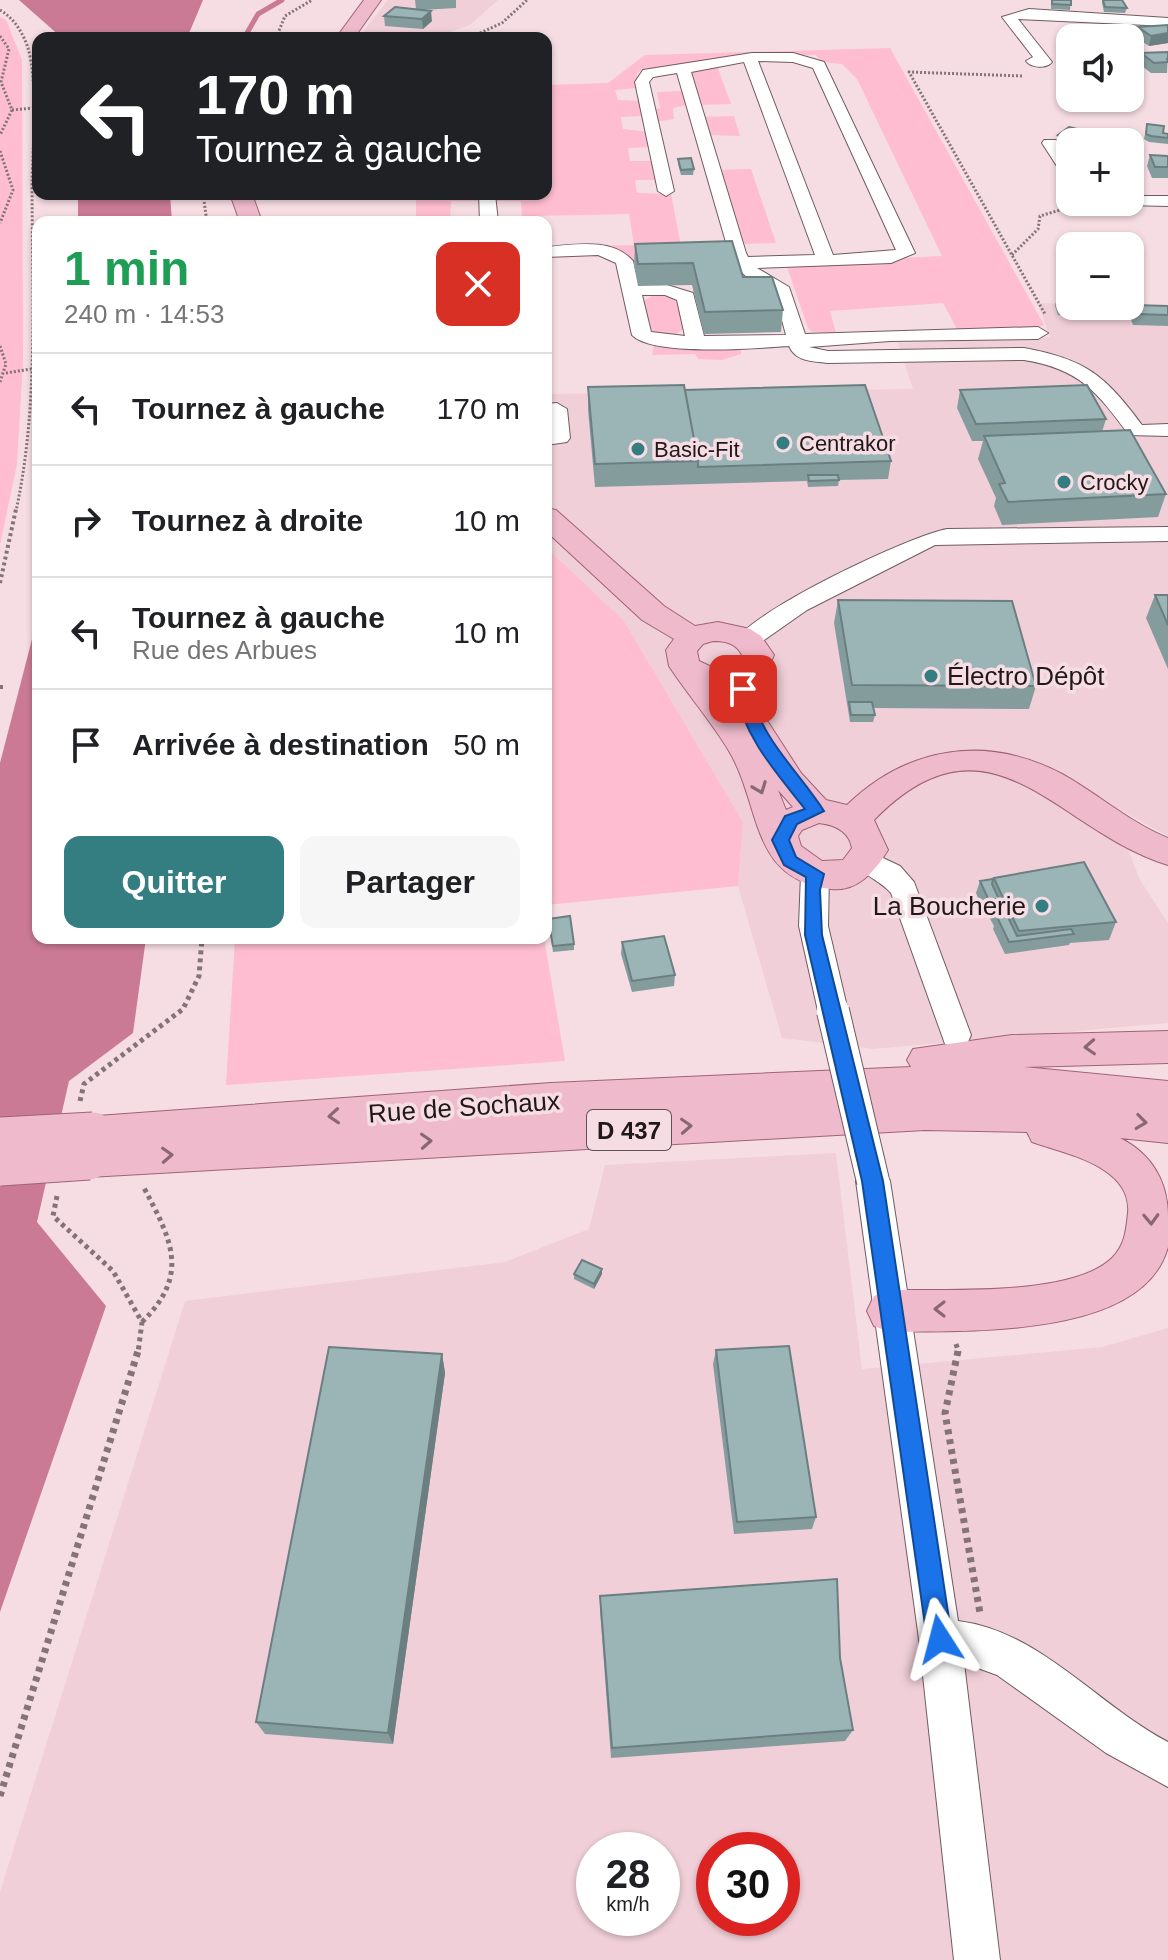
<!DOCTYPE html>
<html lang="fr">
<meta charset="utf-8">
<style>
body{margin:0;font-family:Helvetica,sans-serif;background:#f6f6f6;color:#202124;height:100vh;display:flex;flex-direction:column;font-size:30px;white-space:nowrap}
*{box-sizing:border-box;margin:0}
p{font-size:26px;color:#757577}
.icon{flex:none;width:44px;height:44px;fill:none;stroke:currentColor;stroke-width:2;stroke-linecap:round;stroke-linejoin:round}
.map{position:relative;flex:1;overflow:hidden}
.sheet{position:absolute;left:32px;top:216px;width:520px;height:728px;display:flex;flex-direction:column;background:#fff;border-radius:16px;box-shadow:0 2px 6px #0004}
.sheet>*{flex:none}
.banner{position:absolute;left:32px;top:32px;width:520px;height:168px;border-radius:16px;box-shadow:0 2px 6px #0004;background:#202124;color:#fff;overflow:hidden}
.tools{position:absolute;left:1056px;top:24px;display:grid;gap:16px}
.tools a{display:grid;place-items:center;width:88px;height:88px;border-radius:16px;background:#fff;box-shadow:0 2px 6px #0004;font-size:40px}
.speed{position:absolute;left:576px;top:1832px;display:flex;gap:16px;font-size:40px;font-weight:700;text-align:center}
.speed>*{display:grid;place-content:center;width:104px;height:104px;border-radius:50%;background:#fff;box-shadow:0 2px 6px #0004;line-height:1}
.speed small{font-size:20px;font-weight:400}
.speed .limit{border:12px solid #d22;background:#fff;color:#111}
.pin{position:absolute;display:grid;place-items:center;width:68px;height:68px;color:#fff;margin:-34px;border-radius:16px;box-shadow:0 4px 12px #0006}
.me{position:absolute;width:88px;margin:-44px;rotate:351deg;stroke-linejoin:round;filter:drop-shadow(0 0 6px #0008)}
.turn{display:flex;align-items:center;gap:28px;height:168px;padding:0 32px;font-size:36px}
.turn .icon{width:104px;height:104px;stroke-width:2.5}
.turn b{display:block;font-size:56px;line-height:68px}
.round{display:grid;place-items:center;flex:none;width:84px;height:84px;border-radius:16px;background:#f6f6f6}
.summary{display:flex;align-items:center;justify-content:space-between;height:136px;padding:0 32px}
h1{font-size:48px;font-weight:600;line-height:60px;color:#1e9e55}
.action{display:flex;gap:16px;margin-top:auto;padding:16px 32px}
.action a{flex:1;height:92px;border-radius:16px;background:#347d81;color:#fff;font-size:32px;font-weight:600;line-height:92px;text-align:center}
.action a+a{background:#f6f6f6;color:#202124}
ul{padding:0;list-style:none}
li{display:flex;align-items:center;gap:24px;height:112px;padding:0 32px;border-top:2px solid #e0e0e0}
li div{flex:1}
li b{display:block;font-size:30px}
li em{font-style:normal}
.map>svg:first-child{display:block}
.built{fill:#f0cfd8;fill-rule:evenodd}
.green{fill:#febdd1}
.water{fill:#ca7a95}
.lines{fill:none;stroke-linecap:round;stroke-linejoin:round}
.stream{stroke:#ca7a95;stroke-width:5}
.minor-casing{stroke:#705b61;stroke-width:2}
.major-casing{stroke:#9f6377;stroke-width:2}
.path-far3{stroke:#847478;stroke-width:3;stroke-dasharray:2 2;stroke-linecap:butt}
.path-far2{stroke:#847478;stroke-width:4;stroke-dasharray:3 3;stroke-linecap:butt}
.path-far1{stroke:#847478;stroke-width:5;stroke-dasharray:4 4;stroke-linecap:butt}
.path{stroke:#847478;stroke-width:7;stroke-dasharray:5 5;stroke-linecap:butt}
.minor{fill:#fff;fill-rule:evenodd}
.major{fill:#efbacb;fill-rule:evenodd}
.minor-bridge-casing{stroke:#705b61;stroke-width:34;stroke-linecap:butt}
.major-bridge-casing{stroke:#9f6377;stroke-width:43;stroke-linecap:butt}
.minor-bridge{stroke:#fff;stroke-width:32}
.major-bridge{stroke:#efbacb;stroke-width:41}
.wall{fill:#859c9d}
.shaded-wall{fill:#6c7f80}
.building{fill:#9bb5b7;stroke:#6c7f80;stroke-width:2}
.oneway{stroke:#886972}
.route{fill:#1a73e8;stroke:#114b97;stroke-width:2}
.poi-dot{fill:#347d81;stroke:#f6dde4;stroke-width:3}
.labels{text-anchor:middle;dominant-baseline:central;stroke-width:7;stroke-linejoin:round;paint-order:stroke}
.far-poi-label{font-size:22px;fill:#20181a;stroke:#f6dde4;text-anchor:start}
.shield{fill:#f6dde4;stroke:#605357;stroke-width:2}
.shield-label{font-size:24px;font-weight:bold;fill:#20181a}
.poi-label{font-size:26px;fill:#20181a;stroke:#f6dde4;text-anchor:start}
.street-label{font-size:26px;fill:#20181a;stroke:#f6dde4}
</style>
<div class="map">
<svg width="1168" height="1960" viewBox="0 0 1168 1960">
<rect width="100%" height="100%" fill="#f6dde4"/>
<!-- built -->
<path class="built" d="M388 0H498L470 25 433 38H358Z
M1038 303 1133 306 1168 315V836L1111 805 1140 880 1168 923V1023L873 1049 782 1038 738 886 743 822 624 621 546 547V394L913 389 898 343 1050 337Z
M836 1153 862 1369 1102 1347 1168 1328V1960H0V1892L185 1301 505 1262 589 1229 605 1165ZM594 1850H662V1918H594ZM714 1850H782V1918H714Z"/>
<!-- green -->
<path class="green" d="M0 17 6 20 22 60 23 362 17 464 0 545Z
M890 48 1044 325 1025 331H958L943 303 830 311 836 333 812 332 808 328 786 264 942 256 857 79 842 64 821 62 816 55 745 57 641 71 637 73V88L615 90 618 100 641 101 642 116 621 117 623 129 649 132 650 147 628 148 630 161H656L661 180H635L637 193 671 194 684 262 630 263 629 259 546 247 634 245 629 214 533 216V222H494L495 219 522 217 521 201H494L491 194H546V85L608 83 645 55Z
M716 63 731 104 697 105 688 70Z
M683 91 687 105 673 108 674 119 655 122 651 110 660 108 657 92Z
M734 116 740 136 707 135 702 117Z
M751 169 776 243 743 244 718 170Z
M416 194H483L484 201H451L450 220 475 218 485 222H416Z
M657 293C680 297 680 307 684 328 675 338 661 338 650 331L642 302Z
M724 343 741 348V354L722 360 698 359 695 354 652 355 654 346Z
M546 547 624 621 743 822 738 886 546 905Z
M235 938H544L565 1061 226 1085Z"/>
<!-- water -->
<path class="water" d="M19 0H203L187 38H62Z
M78 194H170L172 222H78Z
M38 616V938H146L133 1033 69 1081 37 1222 106 1306 0 1612V763Z"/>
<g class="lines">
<!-- stream -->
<path class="stream" d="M244 38 258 14 282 0"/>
<defs>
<path id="minor" d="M1029 9 1168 18V26L1018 19 1052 62C1047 69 1031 68 1026 61L1033 57 1002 17Z
M752 53H793L824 62 915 253 891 263 757 268 789 287 805 334 1038 327 1048 333 1038 339 890 341 809 347 828 351 1024 348C1085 359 1105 375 1142 425L1168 424V436L1129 435C1097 392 1080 369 1024 360L828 363C813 361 796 362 789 346 758 348 653 357 632 335L616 263 598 255 546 257V247C574 245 612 237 633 261L639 285H667L693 293 704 336 786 335 775 294 750 280 732 263 677 73 653 77 649 82 674 191 666 196 658 191 635 82 643 70ZM758 61 793 62 813 68 896 250 833 255ZM744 62 815 255 748 257 746 253 691 72ZM642 295H665L677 300 685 336 651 332Z
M1044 140H1056L1070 162V179L1064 177 1042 143Z
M479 194H495L498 222H480Z
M1130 196H1168V206L1124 205 1122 202H1130Z
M557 403 567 409 570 438 567 442 546 445V433H549L546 404Z
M1168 527V541L935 545 807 610 757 645H739L736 640C756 609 909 536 947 529Z
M866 850 900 866 914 882 971 1035 967 1044 956 1047 945 1044 891 893C880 880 860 874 852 860L856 853Z
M815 864 825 867 829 874 828 926 848 1011 844 1020 833 1023 822 1020 818 1011 799 926 801 874 805 867Z
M873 1167 885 1171 890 1181 958 1621C1040 1631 1097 1705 1168 1742V1787L1106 1753 997 1675 964 1663 1000 1960H954L919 1639 856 1181 861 1171Z"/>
<path id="major" d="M364 0H381L354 38H336Z
M230 194H252L262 222H240Z
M546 508 556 510 664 606 695 626 718 622 750 629 761 636 774 655C764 680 748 689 721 690L744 723 756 719 768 722 801 773 826 800 847 805C908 746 987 734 1062 774 1098 794 1129 822 1168 838V865C1056 831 992 700 874 820L888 850C875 871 858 892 831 889 749 879 762 807 729 751 711 721 688 695 669 666L666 650 674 639 642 620 546 531ZM713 641C725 641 736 643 742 655L739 664 718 670 699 661 697 651 703 644ZM778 790 793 807 786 810ZM819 823C835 825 849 831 852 848L843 860 822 861 801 846 798 836 802 830Z
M1168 1031V1063L1024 1067 1168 1081V1143L1120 1138C1152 1154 1168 1182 1168 1217 1168 1226 1168 1238 1168 1247 1143 1340 964 1330 890 1332L874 1326 867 1311 874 1296 890 1290C944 1289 1072 1297 1112 1258 1125 1245 1126 1231 1128 1213 1132 1166 1066 1154 1032 1142L1027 1132 925 1130 89 1177 74 1172 68 1159 74 1146 82 1144 76 1133 82 1121 97 1116 551 1083 911 1067 907 1060 913 1049 1012 1035Z"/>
</defs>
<!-- minor casing -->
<use href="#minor" class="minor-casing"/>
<!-- major casing -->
<use href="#major" class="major-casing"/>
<!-- path-far3 -->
<path class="path-far3" d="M0 10C14 18 23 33 28 48 38 83 33 145 32 182 32 291 39 405 16 511
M0 36 9 49 1 82 12 110 0 135
M276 38 285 16 312 0
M469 38 502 23 527 0
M1022 76 909 72 1045 314
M12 110 33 108
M0 151 13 190 0 223
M203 194 207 222
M1012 255 1038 229 1040 216 1087 202
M0 346 6 364 0 382
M6 373 31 369"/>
<!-- path-far2 -->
<path class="path-far2" d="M0 583 16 509
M0 687H5"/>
<!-- path-far1 -->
<path class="path-far1" d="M80 1101 84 1084 183 1009 199 976 202 938
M57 1196 53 1216 113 1271 142 1322 138 1353
M142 1322C191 1274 171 1239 143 1186
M956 1344 959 1353"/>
<!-- path -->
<path class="path" d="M958 1351 945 1413 980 1613
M0 1796 138 1351"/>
<!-- minor -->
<use href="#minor" class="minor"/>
<!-- major -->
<use href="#major" class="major"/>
<defs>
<path id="minor-bridge" d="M833 1011 873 1181"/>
<path id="major-bridge" d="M0 1138 93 1133
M0 1165 89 1159"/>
</defs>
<!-- minor-bridge casing -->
<use href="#minor-bridge" class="minor-bridge-casing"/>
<!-- major-bridge casing -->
<use href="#major-bridge" class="major-bridge-casing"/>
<!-- minor-bridge -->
<use href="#minor-bridge" class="minor-bridge"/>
<!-- major-bridge -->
<use href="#major-bridge" class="major-bridge"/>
</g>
<!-- wall -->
<path class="wall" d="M415 0H456V8L422 10 432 21 423 29 385 26 384 16 416 9Z
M1051 0H1071L1070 10 1051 9Z
M1102 0H1122L1127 8 1125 13 1104 12 1102 3Z
M1168 25V43L1149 46 1135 37 1138 27Z
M1168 52 1167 73H1151L1138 63 1141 53Z
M1130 87 1137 94 1136 99 1105 101 1102 98H1130Z
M1147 124 1163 133 1168 134V144L1149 142 1144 139Z
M1089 132 1088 138 1082 142H1070V144L1057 140 1058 135Z
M1150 155 1168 156V178H1152L1147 166Z
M678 159 694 169 693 175H681L678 164Z
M635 244 743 277 783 310 781 332 704 334 692 285 638 286 634 266Z
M1058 294 1070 295V306H1130V297L1133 305 1168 306V326L1133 325 1130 317 1058 315 1055 306Z
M588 387 685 390 891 461 888 479 839 480 838 486 808 487 807 481 595 487 588 410Z
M960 390 1106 419 1102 432 1166 494 1158 517 1002 525 994 506 996 498 978 459 983 441H972L957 408Z
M1155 595H1168V669L1146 618Z
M838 600 1036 686 1029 709 873 708 875 715 873 722H850L834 623Z
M993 879 1116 922 1109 940 1070 943 1069 945 1005 954 993 929 994 926 989 917H987L976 893 980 881Z
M548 919 574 944V950L553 952Z
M622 942 675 975 674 986 632 992 621 954Z
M602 1269V1274L594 1289 574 1279V1274Z
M716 1350 816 1517 812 1529 734 1534 713 1364Z
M442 1354 445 1373 393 1744 265 1734 256 1722Z
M600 1596 840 1658 853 1730 845 1741 611 1758 600 1610Z"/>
<!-- shaded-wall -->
<path class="shaded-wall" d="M431 11 432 21 423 29 422 19Z
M1168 33V43L1149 46 1151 36Z
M1089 132 1088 138 1082 142H1078V140Z
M602 1269V1274L594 1289V1284Z
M442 1354 445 1373 393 1744 388 1733Z"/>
<!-- building -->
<path class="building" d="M1052 0H1071V5L1052 4Z
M1103 0H1122L1127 8 1105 7Z
M395 7 431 11 422 19 384 16Z
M1168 25V33L1151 36 1138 27Z
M1168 52V59H1167L1168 62 1154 63 1141 53Z
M1130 87 1137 94H1130Z
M1147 124 1164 126 1163 133 1168 134V138L1151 136 1146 134Z
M1069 127 1089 132 1078 140 1058 135Z
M1150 155 1168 156V167H1155Z
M691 158 694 169 681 170 678 159Z
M732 241 743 277H772L783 310 705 312 693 263 638 264 635 244Z
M1058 294 1070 295V304L1061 303Z
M1130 297 1133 305 1168 306V315L1137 314 1133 305H1130Z
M684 385 698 461 595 464 588 387Z
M865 385 891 461 698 467V461L685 390Z
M1087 385 1106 419 976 424 960 390Z
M1130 430 1166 494 1008 502 999 484 1005 483 984 436Z
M808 475H838L839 480 809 481Z
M1155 595H1168V625Z
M838 600 1012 601 1036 686 852 685Z
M849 702H872L875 715H851Z
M1084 862 1116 922 1019 931 1009 910 1000 911 995 899 1003 898 994 878Z
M993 879 992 884 999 899H995L993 905H991L980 881Z
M1007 915 1017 936 1071 929 1074 934 1009 942 997 917Z
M570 916 574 944 553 946 548 919Z
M664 936 675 975 632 981 622 942Z
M582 1260 602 1269 594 1284 574 1274Z
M789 1346 816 1517 737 1522 716 1350Z
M329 1347 442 1354 388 1733 256 1722Z
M837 1579 840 1658 853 1730 612 1748 600 1596Z"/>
<!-- one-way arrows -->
<defs><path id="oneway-chevron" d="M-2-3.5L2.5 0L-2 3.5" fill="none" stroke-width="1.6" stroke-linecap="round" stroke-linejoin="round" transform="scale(2)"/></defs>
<g class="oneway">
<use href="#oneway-chevron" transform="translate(760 788) rotate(69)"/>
<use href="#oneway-chevron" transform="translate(1090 1047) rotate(177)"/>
<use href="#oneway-chevron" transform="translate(334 1116) rotate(176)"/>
<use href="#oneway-chevron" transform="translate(1141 1122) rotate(7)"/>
<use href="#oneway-chevron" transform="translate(686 1126) rotate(-3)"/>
<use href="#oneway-chevron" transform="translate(426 1141) rotate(-3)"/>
<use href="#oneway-chevron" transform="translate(167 1155) rotate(-3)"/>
<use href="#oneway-chevron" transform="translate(1151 1219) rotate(88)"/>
<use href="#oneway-chevron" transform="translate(940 1309) rotate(180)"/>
</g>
<!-- route -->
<path class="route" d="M743 684 750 689C761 740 797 769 824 811L797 824 789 840 796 857 824 874 820 890 822 935 883 1181 952 1639 948 1648 940 1652 931 1648 927 1639 862 1181 805 935 806 877 784 865 772 840 785 816 805 809C775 771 744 737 735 689Z"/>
<!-- markers -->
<g class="poi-dot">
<circle cx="783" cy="443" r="8"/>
<circle cx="638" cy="449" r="8"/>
<circle cx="1064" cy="482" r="8"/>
<circle cx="931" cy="676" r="8"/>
<circle cx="1042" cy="906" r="8"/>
</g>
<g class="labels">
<!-- far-poi labels -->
<g class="far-poi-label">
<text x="799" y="443">Centrakor</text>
<text x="654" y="449">Basic-Fit</text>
<text x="1080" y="482">Crocky</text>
</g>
<!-- shield labels -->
<rect class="shield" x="587" y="1110" width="84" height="40" rx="6"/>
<g class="shield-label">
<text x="629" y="1130">D 437</text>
</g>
<!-- poi labels -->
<g class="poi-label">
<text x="947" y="676">Électro Dépôt</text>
<text x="1026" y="906" text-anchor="end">La Boucherie</text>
</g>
<!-- street labels -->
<g class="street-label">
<text transform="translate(464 1107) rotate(-4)">Rue de Sochaux</text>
</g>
</g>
</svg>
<div class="tools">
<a><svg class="icon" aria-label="sound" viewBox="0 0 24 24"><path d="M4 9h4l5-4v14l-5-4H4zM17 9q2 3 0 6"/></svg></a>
<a>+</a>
<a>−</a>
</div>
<div class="speed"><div>28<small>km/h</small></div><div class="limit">30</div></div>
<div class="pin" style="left:743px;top:689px;background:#d93025"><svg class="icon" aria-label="arrive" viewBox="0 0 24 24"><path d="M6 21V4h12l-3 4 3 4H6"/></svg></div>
<svg class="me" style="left:940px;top:1639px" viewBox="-20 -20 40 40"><path d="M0-17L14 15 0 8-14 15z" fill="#1a73e8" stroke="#fff" stroke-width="4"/></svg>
<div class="banner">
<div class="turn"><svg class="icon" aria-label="left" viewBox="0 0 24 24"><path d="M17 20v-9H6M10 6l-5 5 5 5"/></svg><div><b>170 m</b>Tournez à gauche</div></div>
</div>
<section class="sheet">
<div class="summary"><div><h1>1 min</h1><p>240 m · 14:53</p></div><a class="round" style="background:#d93025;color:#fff"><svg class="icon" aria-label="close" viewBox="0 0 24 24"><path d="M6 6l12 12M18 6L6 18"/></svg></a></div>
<ul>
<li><svg class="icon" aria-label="left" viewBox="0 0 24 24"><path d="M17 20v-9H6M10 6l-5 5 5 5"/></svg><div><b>Tournez à gauche</b></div><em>170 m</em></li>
<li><svg class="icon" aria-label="right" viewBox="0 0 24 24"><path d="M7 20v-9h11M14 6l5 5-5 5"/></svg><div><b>Tournez à droite</b></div><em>10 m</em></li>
<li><svg class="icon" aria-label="left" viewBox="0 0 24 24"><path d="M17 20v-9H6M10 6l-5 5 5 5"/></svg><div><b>Tournez à gauche</b><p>Rue des Arbues</p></div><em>10 m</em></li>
<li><svg class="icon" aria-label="arrive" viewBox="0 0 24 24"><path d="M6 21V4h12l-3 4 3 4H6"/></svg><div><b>Arrivée à destination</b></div><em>50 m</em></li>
</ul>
<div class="action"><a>Quitter</a><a>Partager</a></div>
</section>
</div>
